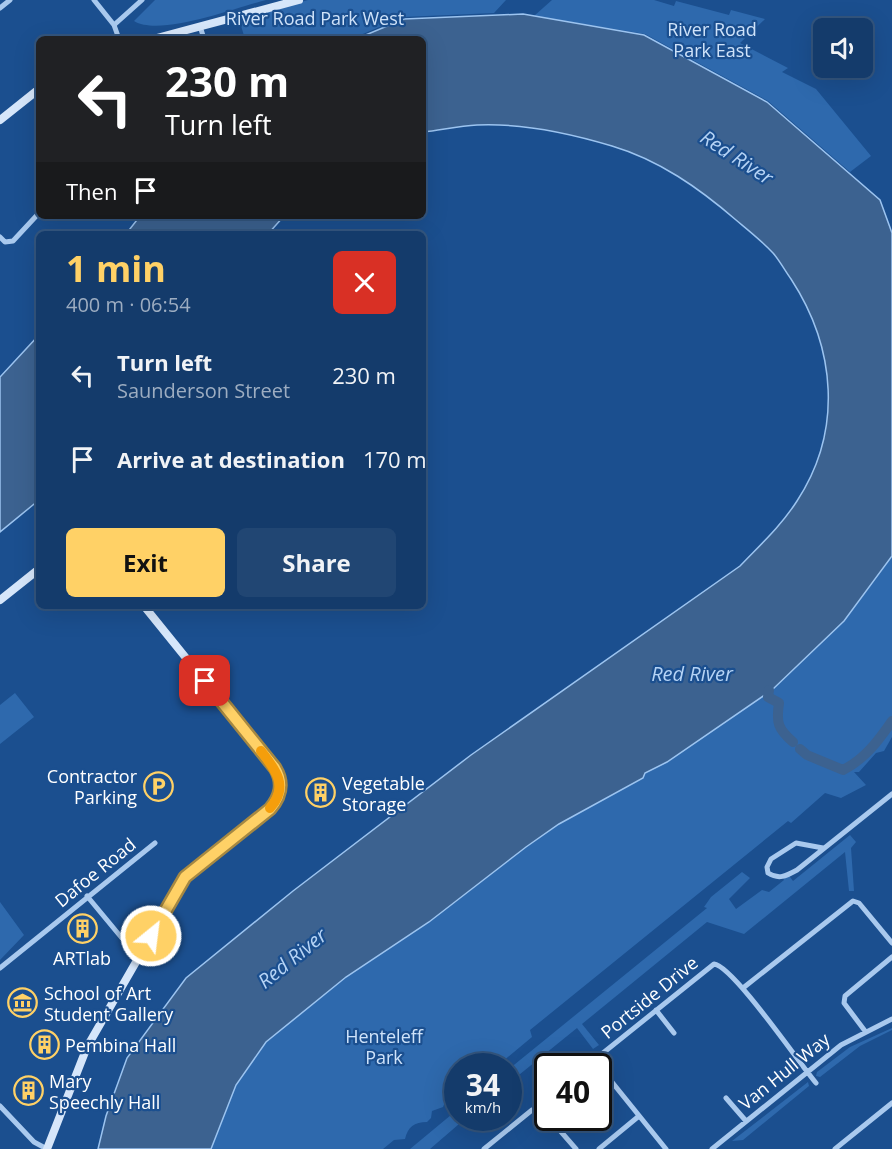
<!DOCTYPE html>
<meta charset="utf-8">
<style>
body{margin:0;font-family:"Open Sans",sans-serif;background:#214673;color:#f1f3f6;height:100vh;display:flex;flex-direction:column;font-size:22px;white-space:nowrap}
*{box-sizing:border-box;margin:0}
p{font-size:20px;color:#9dadc1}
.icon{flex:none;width:33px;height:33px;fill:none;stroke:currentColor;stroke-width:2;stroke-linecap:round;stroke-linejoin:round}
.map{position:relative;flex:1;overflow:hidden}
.sheet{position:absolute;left:36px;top:231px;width:390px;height:378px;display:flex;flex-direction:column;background:#143b6b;border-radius:9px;box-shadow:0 6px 24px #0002,0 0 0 2px #33557e}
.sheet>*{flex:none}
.top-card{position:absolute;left:36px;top:36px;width:390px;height:183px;border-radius:9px;box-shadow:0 6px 24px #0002,0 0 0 2px #33557e;background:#202124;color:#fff;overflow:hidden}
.tools{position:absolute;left:813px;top:18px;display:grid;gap:12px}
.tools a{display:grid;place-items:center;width:60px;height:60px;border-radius:9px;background:#143b6b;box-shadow:0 6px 24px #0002,0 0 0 2px #33557e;font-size:30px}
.speed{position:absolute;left:444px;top:1053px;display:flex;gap:12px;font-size:30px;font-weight:700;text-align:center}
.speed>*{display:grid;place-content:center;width:78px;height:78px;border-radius:50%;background:#143b6b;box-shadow:0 6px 24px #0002,0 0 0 2px #33557e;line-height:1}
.speed small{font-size:15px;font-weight:400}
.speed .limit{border:3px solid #111;border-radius:9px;background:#fff;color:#111}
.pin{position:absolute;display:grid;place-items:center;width:51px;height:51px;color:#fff;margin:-26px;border-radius:12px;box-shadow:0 3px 9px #0006}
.me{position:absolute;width:66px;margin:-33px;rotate:29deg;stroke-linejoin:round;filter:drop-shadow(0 0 4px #0008)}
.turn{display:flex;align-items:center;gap:21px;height:126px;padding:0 30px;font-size:27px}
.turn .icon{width:78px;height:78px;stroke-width:2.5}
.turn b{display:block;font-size:42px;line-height:51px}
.then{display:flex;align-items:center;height:57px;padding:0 30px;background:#0003;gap:12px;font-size:22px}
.round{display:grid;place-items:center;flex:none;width:63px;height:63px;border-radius:9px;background:#214673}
.summary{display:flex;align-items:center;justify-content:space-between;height:102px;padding:0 30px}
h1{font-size:36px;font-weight:700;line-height:45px;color:#ffd166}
.cta{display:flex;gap:12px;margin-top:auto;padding:12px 30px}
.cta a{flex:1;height:69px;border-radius:9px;background:#ffd166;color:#111;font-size:24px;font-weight:700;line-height:69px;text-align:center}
.cta a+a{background:#214673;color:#f1f3f6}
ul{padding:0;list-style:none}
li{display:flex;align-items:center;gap:18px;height:84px;padding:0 30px}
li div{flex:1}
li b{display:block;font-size:22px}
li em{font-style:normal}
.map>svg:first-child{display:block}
.green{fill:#2e69ad}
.water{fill:#3c6290;stroke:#9cc4f0;stroke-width:1.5}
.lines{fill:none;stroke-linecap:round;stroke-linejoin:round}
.river{stroke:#3c6290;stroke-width:10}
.street{stroke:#a9c9ee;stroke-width:5}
.secondary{stroke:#d6e6fa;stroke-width:8}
.route-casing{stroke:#a68842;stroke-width:15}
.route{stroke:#ffd166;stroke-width:10}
.slow{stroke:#f59e0b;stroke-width:10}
.labels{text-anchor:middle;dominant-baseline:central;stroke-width:4.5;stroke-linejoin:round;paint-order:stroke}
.park-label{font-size:18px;fill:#cfe3fa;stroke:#1b4f8f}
.poi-label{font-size:18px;fill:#fff;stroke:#1b4f8f;text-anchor:start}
.street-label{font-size:18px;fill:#fff;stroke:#1b4f8f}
.water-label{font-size:20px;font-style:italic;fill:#b5d3f5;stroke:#1b4f8f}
</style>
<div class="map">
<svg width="892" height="1149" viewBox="0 0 892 1149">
<rect width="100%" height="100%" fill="#1b4f8f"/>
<!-- green -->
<path class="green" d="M155 0H266C234 8 160 37 134 21Z
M308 0H506L494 13 403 17 351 39H245L239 19Z
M552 0H654L674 6 676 1 729 15 731 10 765 19 740 43 788 68 782 72 816 89 871 156 850 172 768 101 645 34 534 16Z
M892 556V737L884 751 876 753 859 772H854L866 785 841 798 825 793 791 823 788 821 530 1030 532 1037 497 1066H458L457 1094 445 1102 443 1107 432 1111 431 1118 427 1122C414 1122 408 1127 405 1139L394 1140 383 1149H205L249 1057 300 1014 346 977 457 901 526 847 559 824 643 778 645 773C741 717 831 649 892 556Z
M15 693 34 717 0 744V705Z
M850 835 856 842 851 848 854 891H849L845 852 744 934 707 922 582 1024 599 1045 593 1049 577 1028 509 1083V1069L707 908 704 907 711 897 742 872 750 878 729 899 736 909 762 890 769 892 784 880 781 874 787 873 793 881Z
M0 902 24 935 0 960Z
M892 1028V1030L860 1046 820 1077 816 1076 817 1072 850 1047Z
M808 1082 809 1086 743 1140 732 1141Z
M457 1110 458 1118H466L430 1149H410Z"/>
<!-- water -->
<path class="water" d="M523 14 644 35 767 102 880 200 892 233V556L844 621 772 690 667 762 645 773 643 778 559 824 526 847 429 922 346 977 266 1042 236 1085 211 1149H98L106 1116 127 1058 186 978 293 891 471 755 740 566C760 545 781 526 797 501 843 431 836 348 791 279 785 271 780 261 773 253 762 241 748 230 736 220 699 188 659 160 612 146 569 133 522 123 477 125 459 126 441 130 423 132V39H356L404 19Z
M140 216H284L268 234H126Z
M39 335V500L0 532V377Z"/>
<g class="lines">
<!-- river -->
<path class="river" d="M769 690 768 697 779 703C776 723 778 729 793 742
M800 749 807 755 843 770C865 759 878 741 892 721"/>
<!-- street -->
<path class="street" d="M94 0 114 25 119 39
M0 8 10 0
M114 25 142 0
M200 26 204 39
M0 237 5 242 13 241 39 213
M823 848 796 843 771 859 767 867 768 873C779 880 786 876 797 870L892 794
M87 896 121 937 141 954
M0 968 155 843
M743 988 853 901 859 903 892 943
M656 1010 674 1033
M865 1031 844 1003 845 996 892 957
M726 1098 746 1121
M0 1106 34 1142 47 1149
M549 1118 576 1149
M484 1149 532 1110 541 1108 548 1115
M599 1149 639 1116
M666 1149 599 1066 598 1057 714 964C733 966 799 1063 816 1083
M712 1149 841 1045 892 1019
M835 1149 892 1103"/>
<!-- secondary -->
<path class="secondary" d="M153 39 299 0
M0 120 39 89
M0 600 39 569
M47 1149 87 1047 185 877 270 809C281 796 283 783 275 768L144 606"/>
</g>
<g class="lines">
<defs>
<path id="route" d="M151 936 185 877 270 809C281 796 284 783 275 768L205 681"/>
</defs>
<!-- route casing -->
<use href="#route" class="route-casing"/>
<!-- route -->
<use href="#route" class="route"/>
<!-- slow -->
<path class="slow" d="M261 751C276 770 289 787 270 808"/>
</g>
<!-- icons -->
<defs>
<symbol id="parking-ring" viewBox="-11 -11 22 22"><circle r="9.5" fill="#1b4f8f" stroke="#ffd166" stroke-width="1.5"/><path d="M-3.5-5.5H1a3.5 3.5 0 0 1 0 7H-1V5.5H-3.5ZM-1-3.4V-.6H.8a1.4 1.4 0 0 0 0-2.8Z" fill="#ffd166"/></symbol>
<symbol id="building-ring" viewBox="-11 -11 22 22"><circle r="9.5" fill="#1b4f8f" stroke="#ffd166" stroke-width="1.5"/><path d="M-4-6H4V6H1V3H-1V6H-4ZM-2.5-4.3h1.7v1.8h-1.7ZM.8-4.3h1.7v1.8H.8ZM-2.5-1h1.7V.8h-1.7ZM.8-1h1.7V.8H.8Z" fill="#ffd166"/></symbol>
<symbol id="museum-ring" viewBox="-11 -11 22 22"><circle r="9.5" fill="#1b4f8f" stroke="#ffd166" stroke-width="1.5"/><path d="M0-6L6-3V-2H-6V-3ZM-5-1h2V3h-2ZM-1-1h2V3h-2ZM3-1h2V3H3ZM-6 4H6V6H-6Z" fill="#ffd166"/></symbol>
</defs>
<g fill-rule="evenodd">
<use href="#parking-ring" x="142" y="770" width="33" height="33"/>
<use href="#building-ring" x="304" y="776" width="33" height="33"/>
<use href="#building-ring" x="66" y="912" width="33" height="33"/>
<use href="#museum-ring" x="6" y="986" width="33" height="33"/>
<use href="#building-ring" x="28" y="1028" width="33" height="33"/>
<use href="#building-ring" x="12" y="1074" width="33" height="33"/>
</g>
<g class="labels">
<!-- park labels -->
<g class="park-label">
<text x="315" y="18">River Road Park West</text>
<text x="712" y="29">River Road<tspan x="712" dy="21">Park East</tspan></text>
<text x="384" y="1036">Henteleff<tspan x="384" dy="21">Park</tspan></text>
</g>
<!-- poi labels -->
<g class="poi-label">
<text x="137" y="776" text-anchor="end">Contractor<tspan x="137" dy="21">Parking</tspan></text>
<text x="342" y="783">Vegetable<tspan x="342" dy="21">Storage</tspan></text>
<text x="82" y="958" text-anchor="middle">ARTlab</text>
<text x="44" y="993">School of Art<tspan x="44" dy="21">Student Gallery</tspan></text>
<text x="65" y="1045">Pembina Hall</text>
<text x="49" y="1081">Mary<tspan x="49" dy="21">Speechly Hall</tspan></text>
</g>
<!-- street labels -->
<g class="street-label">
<text transform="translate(95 872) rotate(-39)">Dafoe Road</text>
<text transform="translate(649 997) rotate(-39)">Portside Drive</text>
<text transform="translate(784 1071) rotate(-39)">Van Hull Way</text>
</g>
<!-- water labels -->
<g class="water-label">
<text transform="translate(737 157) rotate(33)">Red River</text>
<text x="692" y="673">Red River</text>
<text transform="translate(292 958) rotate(-39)">Red River</text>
</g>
</g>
</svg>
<div class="tools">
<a><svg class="icon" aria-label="sound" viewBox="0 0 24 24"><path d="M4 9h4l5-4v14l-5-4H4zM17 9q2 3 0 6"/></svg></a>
</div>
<div class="speed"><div>34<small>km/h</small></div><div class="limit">40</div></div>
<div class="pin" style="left:205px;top:681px;background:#d93025"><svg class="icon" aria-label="arrive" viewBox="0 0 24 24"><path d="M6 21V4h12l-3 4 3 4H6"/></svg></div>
<svg class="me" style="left:151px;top:936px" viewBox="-20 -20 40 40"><circle r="17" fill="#ffd166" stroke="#fff" stroke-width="3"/><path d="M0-11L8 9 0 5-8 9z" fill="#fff"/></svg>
<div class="top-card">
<div class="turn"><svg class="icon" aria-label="left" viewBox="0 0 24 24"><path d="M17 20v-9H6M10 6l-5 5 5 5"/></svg><div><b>230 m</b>Turn left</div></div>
<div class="then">Then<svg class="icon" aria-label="arrive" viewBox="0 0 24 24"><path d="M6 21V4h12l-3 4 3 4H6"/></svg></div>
</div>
<section class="sheet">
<div class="summary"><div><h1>1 min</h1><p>400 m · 06:54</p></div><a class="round" style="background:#d93025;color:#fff"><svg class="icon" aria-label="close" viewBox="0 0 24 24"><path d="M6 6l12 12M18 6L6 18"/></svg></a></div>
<ul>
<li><svg class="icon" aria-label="left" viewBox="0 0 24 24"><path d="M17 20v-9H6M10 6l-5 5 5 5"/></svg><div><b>Turn left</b><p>Saunderson Street</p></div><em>230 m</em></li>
<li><svg class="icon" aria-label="arrive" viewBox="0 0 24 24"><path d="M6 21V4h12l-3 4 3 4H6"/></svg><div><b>Arrive at destination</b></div><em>170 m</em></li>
</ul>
<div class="cta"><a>Exit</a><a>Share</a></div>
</section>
</div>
